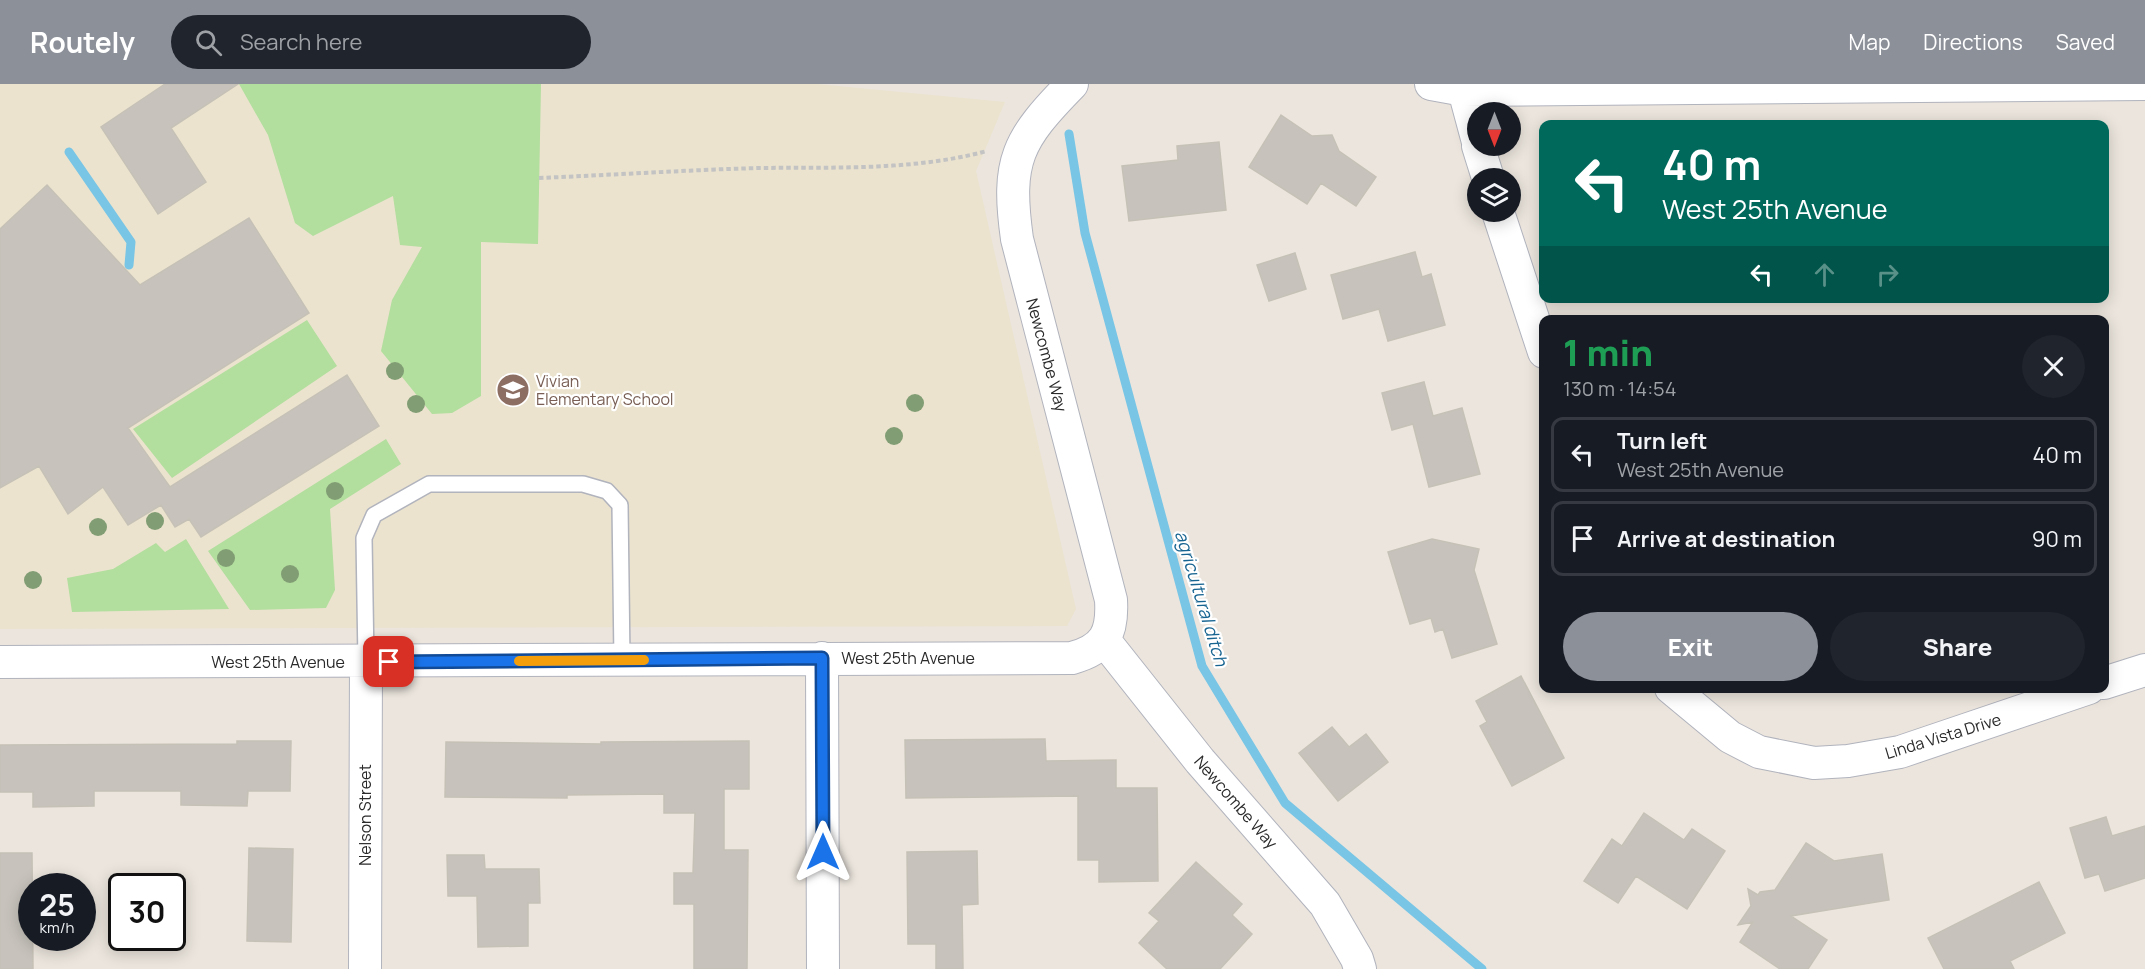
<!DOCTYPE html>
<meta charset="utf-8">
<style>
body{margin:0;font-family:Manrope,sans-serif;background:#20242c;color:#f1f3f6;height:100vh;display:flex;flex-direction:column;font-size:22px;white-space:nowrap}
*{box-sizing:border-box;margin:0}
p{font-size:20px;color:#9ea1a6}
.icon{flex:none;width:33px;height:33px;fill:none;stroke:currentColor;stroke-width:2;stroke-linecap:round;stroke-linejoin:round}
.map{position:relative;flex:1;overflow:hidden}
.drawer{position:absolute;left:1539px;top:231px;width:570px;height:378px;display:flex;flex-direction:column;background:#171b24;border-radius:12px;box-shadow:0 3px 15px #0003}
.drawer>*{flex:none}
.guide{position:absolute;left:1539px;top:36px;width:570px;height:183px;border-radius:12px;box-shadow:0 3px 15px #0003;background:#00695c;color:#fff;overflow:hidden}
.needle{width:39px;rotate:180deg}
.tools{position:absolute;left:1467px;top:18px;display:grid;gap:12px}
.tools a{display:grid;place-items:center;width:54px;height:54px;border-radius:50%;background:#171b24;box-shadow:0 3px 15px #0003;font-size:30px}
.speed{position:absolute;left:18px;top:789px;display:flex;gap:12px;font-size:30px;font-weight:700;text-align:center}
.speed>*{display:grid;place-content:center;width:78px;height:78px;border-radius:50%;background:#171b24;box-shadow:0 3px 15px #0003;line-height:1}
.speed small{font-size:15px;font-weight:400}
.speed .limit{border:3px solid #111;border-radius:9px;background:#fff;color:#111}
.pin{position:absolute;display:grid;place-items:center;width:51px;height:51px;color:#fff;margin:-26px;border-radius:12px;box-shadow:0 3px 9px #0006}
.me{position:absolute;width:66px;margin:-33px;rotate:0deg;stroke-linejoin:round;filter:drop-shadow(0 0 4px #0008)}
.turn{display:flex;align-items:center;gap:21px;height:126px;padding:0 24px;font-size:27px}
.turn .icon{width:78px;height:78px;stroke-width:2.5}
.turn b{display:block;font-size:42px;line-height:51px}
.lanes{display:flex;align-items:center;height:57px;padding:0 24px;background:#0003;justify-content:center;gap:30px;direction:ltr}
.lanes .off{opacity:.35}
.round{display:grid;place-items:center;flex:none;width:63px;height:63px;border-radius:32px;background:#20242c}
.summary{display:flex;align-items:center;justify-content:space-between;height:102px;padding:0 24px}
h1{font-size:36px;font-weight:800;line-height:45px;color:#1e9e55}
.cta{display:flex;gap:12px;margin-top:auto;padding:12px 24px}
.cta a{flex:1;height:69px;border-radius:36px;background:#8c9099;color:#fff;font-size:24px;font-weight:800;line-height:69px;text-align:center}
.cta a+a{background:#20242c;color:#f1f3f6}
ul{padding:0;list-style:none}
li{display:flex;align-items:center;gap:18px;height:75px;margin:0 12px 9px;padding:0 12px;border:3px solid #363941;border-radius:12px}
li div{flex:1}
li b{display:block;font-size:22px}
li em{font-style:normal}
header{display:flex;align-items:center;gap:36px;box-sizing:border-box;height:84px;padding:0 30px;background:#8c9099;color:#fff}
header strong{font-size:28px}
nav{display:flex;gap:33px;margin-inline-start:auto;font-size:21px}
.search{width:420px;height:54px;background:#20242c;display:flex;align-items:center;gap:15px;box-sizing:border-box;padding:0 21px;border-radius:33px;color:#9ea1a6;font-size:22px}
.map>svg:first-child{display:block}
.education{fill:#ebe3ce}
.green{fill:#b2de9e}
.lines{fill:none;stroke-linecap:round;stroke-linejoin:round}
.stream{stroke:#78c5e5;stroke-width:9}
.building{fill:#c7c3bc;stroke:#c6c1b7;stroke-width:1.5}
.lane-casing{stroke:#b1b3bd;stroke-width:18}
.street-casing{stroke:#b1b3bd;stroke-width:34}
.path{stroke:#c3c3c3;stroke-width:4;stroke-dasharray:4.5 3;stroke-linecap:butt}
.lane{stroke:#fff;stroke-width:15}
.street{stroke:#fff;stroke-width:32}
.tree{fill:#819d74}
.route-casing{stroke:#114b97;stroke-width:15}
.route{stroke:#1a73e8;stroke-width:10}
.slow{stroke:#f59e0b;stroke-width:10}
.labels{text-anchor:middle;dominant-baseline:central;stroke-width:4.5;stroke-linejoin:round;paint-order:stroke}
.street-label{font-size:16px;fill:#2a2a2a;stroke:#fff}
.education-label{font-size:16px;fill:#785e54;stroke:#fff;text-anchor:start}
.water-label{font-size:18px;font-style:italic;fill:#176491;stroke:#fff}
</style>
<header>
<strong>Routely</strong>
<div class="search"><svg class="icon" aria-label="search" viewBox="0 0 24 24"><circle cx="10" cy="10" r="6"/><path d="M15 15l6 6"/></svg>Search here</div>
<nav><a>Map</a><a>Directions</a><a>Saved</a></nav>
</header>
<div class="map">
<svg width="2145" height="885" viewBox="0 0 2145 885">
<rect width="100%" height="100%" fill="#ebe5dd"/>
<!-- education -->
<path class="education" d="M0 0H817L1005 18 976 87 1076 525 1067 542 0 545Z"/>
<!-- green -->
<path class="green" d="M239 0H541L538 160 481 158V312L452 329 432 330 381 267 392 216 422 163 400 161 393 112 313 152 295 139 268 51Z
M307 236 337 282 172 394 133 345Z
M386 355 401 380 330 425 335 506 326 524 250 526 208 467Z
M186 455 229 525 72 528 67 494 113 485 156 459 165 468Z"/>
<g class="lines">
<!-- stream -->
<path class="stream" d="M1069 50 1085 149 1202 582 1285 719 1482 885
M69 68 131 158 129 181"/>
</g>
<!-- building -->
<path class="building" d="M165 0H238L171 44 206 98 158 130 101 43Z
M1281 31 1312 52 1332 51 1339 67 1376 93 1356 122 1321 99 1307 120 1249 83Z
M1219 58 1226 126 1129 137 1122 82 1178 76 1177 62Z
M47 101 140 201 249 134 309 229 128 344 170 403 347 291 379 342 201 453 189 435 175 443 161 421 128 441 103 403 68 430 39 382 0 404V145Z
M1415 168 1422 193 1431 190 1445 241 1388 257 1379 225 1343 235 1331 191Z
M1295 169 1306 205 1269 217 1257 181Z
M1424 298 1433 332 1462 324 1480 390 1429 403 1413 340 1392 346 1382 309Z
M1432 455 1479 465 1474 486 1497 560 1452 574 1443 545 1435 548 1431 534 1410 540 1388 468Z
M1521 592 1564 674 1512 702 1480 642 1487 638 1476 617Z
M1332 643 1349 663 1366 650 1388 678 1338 717 1299 669Z
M1045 655 1046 677 1116 676V704H1157L1158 797 1099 798V776H1078V712L906 714 905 656Z
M237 657H291L290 707H248L247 722 181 721V707H94V722L33 723V708H0V661L237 660Z
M749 657V705H724V766H748L747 885H694V820H674V789H693L695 729H664V710L567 711V714L445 713 446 658 601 660V658Z
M1644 729 1684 756 1692 745 1725 767 1687 825 1636 792 1618 819 1584 797 1612 755 1622 762Z
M2106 733 2112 752 2145 742V794L2105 807 2099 790 2085 794 2070 744Z
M1806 759 1834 777 1882 770 1889 816 1791 832 1827 856 1808 885H1780L1740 858 1753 838 1738 841 1751 822 1748 805 1758 811 1760 808 1775 806Z
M249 764 293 765 291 858 247 857Z
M977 767 978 820 962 821 963 885H936V860H908L907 768Z
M0 769H32L33 885H0Z
M447 771H484L485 785H539L540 819H528V862L478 863 477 812H448Z
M1196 778 1242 820 1232 831 1252 850 1220 885H1167L1139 859 1159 837 1149 829Z
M2039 798 2065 849 2010 877 2014 885H1944L1928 854Z"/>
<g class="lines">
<defs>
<path id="lane" d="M366 578 364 454 374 431 429 400H583L607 407 620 421 622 576"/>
<path id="street" d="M1431 0 1464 6 2145 0
M1464 6 1478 58
M1478 62 1488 94
M1498 128 1544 268
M1104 556 1200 677 1325 820 1357 875 1360 885
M822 574 823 885
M0 578 1072 574C1105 565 1113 549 1111 516L1017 155C1006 76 1017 56 1072 0
M2104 599 2145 586
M1671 604 1730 653 1759 668 1814 679 1848 677 1900 668 2089 604
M365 885 366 578"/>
</defs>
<!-- lane casing -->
<use href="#lane" class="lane-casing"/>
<!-- street casing -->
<use href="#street" class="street-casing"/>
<!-- path -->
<path class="path" d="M539 94C612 91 686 86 759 84 835 83 912 87 987 67"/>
<!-- lane -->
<use href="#lane" class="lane"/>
<!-- street -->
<use href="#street" class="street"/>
</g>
<!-- trees -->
<g class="tree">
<circle cx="395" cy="287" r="9"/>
<circle cx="915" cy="319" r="9"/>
<circle cx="416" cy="320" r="9"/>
<circle cx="894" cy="352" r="9"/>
<circle cx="335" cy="407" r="9"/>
<circle cx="155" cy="437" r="9"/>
<circle cx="98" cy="443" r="9"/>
<circle cx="226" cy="474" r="9"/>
<circle cx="290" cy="490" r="9"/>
<circle cx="33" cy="496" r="9"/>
</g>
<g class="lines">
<defs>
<path id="route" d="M389 578 822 574 823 768"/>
</defs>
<!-- route casing -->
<use href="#route" class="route-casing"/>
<!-- route -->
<use href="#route" class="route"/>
<!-- slow -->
<path class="slow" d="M519 577 644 576"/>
</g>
<!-- icons -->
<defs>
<symbol id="school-disc" viewBox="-11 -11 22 22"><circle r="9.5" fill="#8d6e63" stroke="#fff"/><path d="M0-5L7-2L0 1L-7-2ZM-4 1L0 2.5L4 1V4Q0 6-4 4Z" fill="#fff"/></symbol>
</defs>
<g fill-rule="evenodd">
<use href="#school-disc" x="494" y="287" width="38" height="38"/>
</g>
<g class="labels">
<!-- street labels -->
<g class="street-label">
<text transform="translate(1047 271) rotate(75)">Newcombe Way</text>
<text x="908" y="574">West 25th Avenue</text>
<text x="278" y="578">West 25th Avenue</text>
<text transform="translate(1943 652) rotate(-17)">Linda Vista Drive</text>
<text transform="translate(1236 718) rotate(49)">Newcombe Way</text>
<text transform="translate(365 731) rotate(-90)">Nelson Street</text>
</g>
<!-- education labels -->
<g class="education-label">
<text x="536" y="297">Vivian<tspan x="536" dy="18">Elementary School</tspan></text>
</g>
<!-- water labels -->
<g class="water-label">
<text transform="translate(1202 514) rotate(73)">agricultural ditch</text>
</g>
</g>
</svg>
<div class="tools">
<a><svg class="needle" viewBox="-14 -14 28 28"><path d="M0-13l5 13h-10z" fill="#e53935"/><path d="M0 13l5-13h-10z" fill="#9ea1a6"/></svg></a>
<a><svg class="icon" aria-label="layers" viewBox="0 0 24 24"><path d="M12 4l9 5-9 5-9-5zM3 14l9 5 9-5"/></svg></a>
</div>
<div class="speed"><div>25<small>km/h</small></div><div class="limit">30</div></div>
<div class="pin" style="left:389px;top:578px;background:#d93025"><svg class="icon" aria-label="arrive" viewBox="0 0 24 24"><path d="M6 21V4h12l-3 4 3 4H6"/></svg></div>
<svg class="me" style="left:823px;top:768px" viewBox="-20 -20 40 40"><path d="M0-17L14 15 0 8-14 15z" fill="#1a73e8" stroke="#fff" stroke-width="4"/></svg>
<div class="guide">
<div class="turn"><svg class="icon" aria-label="left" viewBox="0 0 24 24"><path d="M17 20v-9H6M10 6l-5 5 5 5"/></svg><div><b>40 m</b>West 25th Avenue</div></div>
<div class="lanes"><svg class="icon" aria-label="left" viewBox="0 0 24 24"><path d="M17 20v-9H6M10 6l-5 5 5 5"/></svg><svg class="icon off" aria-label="ahead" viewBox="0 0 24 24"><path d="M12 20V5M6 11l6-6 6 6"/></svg><svg class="icon off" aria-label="right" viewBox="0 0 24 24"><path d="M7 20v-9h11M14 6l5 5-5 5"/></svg></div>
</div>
<section class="drawer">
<div class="summary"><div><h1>1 min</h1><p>130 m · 14:54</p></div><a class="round"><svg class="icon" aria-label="close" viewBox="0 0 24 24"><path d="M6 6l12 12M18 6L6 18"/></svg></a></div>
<ul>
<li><svg class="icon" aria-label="left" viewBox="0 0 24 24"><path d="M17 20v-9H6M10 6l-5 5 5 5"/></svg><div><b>Turn left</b><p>West 25th Avenue</p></div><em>40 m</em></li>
<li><svg class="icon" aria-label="arrive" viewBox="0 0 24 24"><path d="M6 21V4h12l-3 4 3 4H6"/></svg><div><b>Arrive at destination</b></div><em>90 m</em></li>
</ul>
<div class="cta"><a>Exit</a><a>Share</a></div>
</section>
</div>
